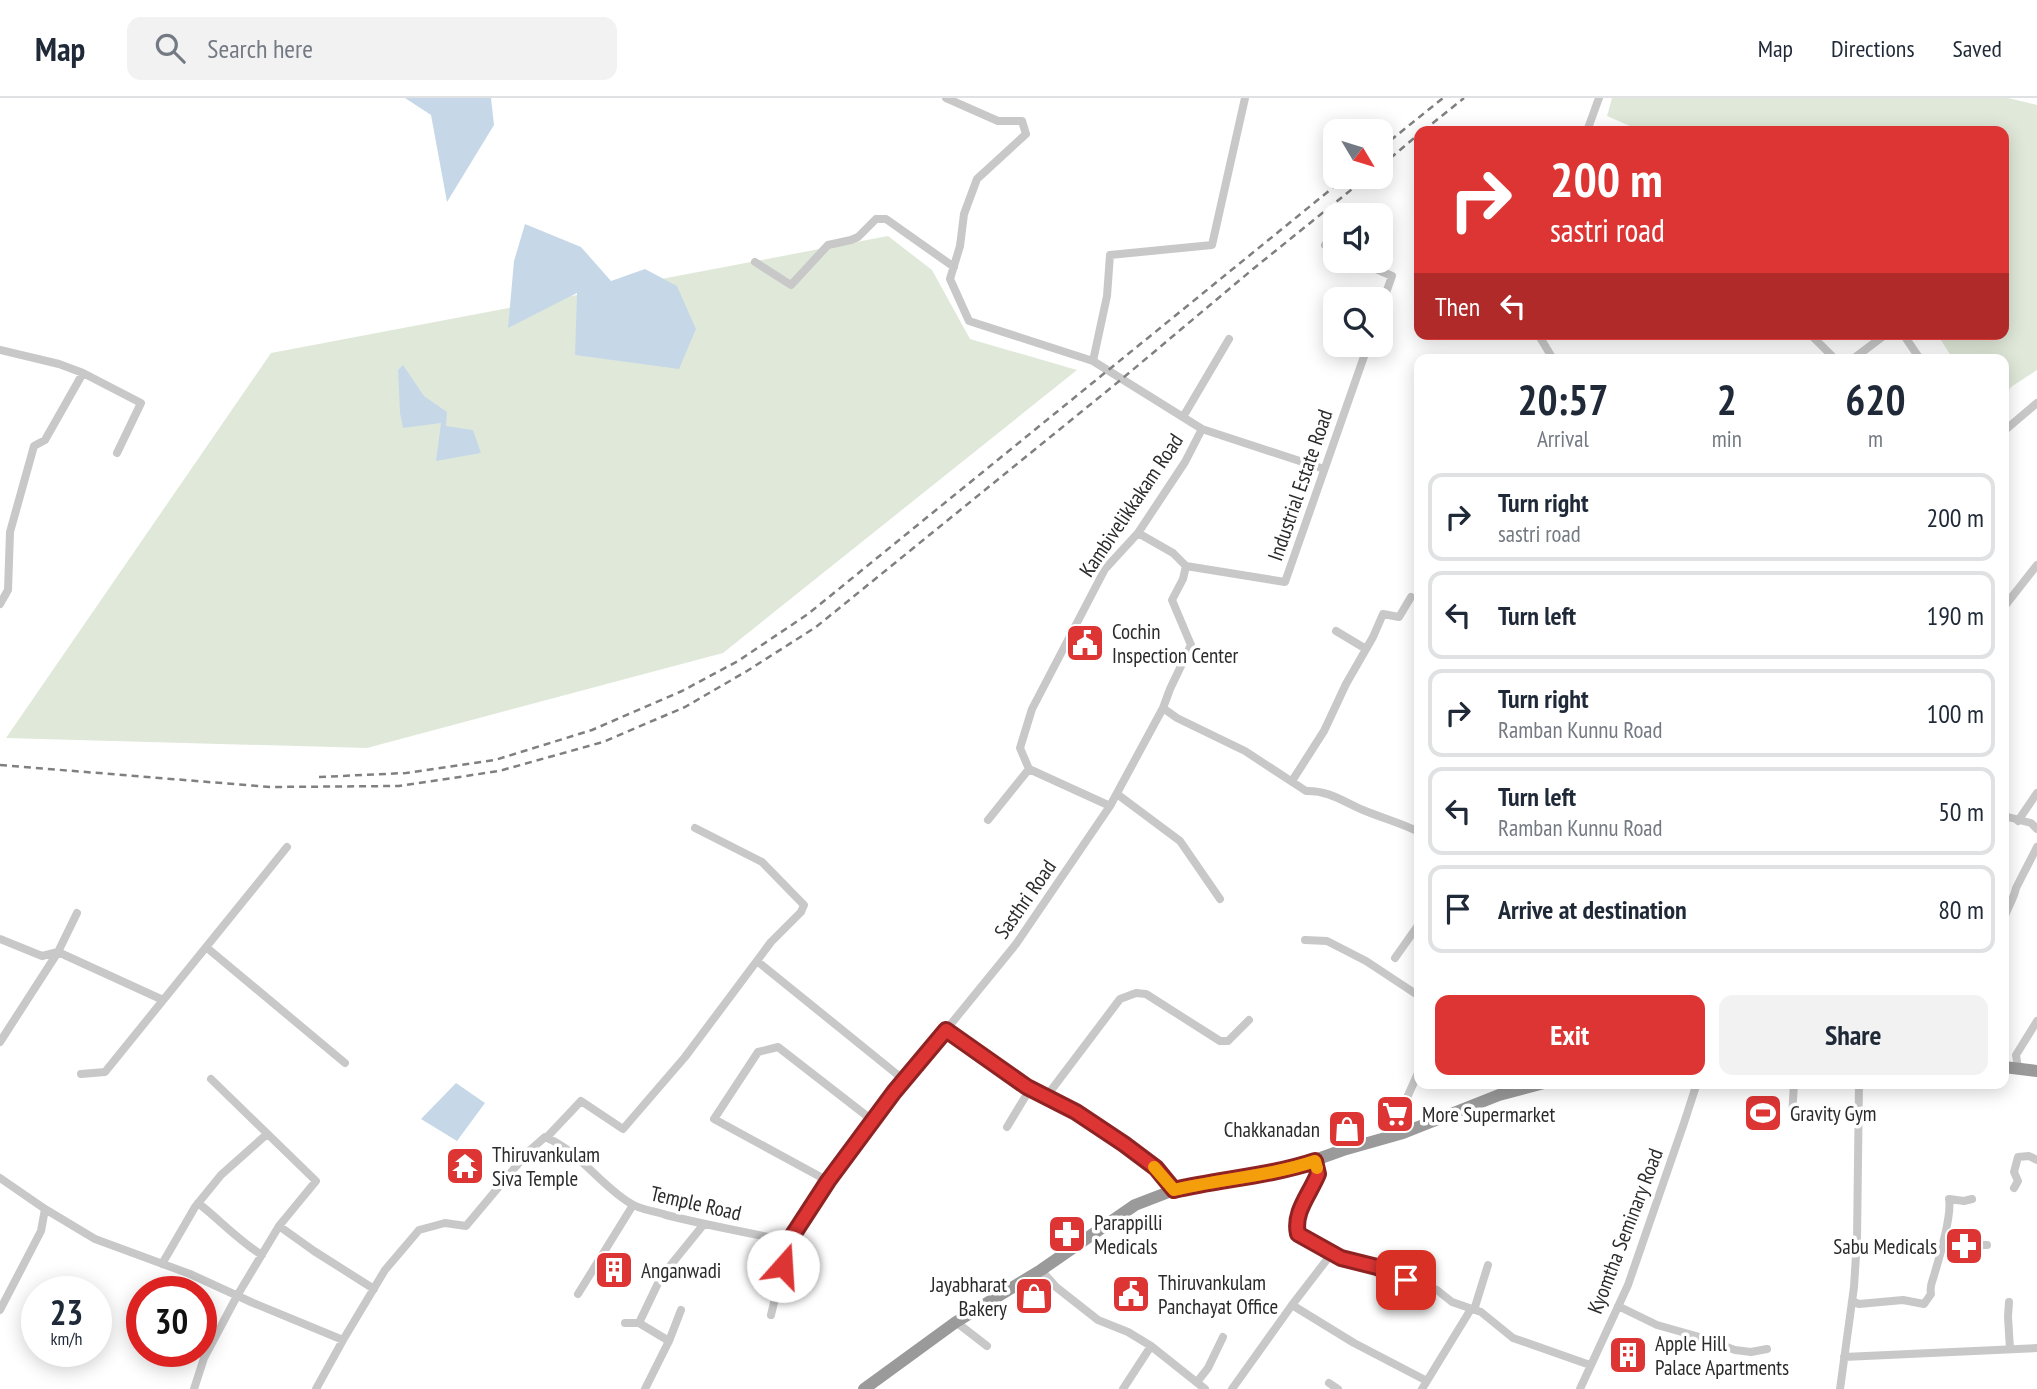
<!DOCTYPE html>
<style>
body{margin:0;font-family:"PT Sans Narrow",sans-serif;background:#f2f2f3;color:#1f2937;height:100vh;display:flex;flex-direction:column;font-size:26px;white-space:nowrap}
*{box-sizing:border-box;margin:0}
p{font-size:23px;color:#747a83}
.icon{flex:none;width:38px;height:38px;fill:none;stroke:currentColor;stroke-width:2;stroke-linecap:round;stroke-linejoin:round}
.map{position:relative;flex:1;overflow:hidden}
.details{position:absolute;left:1414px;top:256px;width:595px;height:735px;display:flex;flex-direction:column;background:#fff;border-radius:14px;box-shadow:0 4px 18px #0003}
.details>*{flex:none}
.guide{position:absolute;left:1414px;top:28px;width:595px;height:214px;border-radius:14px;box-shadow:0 4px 18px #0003;background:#dc3534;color:#fff;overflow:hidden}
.needle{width:46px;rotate:128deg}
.fabs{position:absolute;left:1323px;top:21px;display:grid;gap:14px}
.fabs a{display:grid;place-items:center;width:70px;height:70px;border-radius:14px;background:#fff;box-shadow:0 4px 18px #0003;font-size:35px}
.speed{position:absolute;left:21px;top:1178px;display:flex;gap:14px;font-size:35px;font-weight:700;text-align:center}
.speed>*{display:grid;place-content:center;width:91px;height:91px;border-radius:50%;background:#fff;box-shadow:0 4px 18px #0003;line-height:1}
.speed small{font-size:18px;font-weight:400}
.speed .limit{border:10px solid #d22;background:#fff;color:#111}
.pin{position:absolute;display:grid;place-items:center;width:60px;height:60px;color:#fff;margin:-30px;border-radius:14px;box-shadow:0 4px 10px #0006}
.me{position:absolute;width:77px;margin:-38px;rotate:19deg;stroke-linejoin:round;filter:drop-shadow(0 0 5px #0008)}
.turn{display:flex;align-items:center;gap:24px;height:147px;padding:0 21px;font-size:32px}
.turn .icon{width:91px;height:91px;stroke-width:2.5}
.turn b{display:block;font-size:49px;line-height:60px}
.then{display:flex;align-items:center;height:66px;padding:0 21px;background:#0003;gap:14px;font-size:26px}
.eta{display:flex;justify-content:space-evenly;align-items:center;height:119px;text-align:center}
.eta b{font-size:42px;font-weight:800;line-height:49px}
.cta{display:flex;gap:14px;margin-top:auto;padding:14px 21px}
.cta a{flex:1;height:80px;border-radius:14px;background:#dc3534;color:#fff;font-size:28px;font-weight:800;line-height:80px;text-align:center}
.cta a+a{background:#f2f2f3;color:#1f2937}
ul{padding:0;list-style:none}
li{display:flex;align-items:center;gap:21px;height:88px;margin:0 14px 10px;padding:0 7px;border:4px solid #e0e1e3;border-radius:14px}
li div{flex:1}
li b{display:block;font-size:26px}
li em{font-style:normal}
header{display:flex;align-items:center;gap:42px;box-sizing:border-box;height:98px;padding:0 35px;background:#fff;border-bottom:2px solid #e0e1e3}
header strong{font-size:33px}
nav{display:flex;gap:38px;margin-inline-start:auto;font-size:24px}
.search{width:490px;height:63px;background:#f2f2f3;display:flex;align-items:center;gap:18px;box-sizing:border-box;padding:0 24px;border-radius:14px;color:#747a83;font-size:26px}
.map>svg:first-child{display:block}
.green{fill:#e0e9d9}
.water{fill:#c6d8e8}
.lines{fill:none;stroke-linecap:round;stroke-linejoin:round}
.minor{stroke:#c8c8c8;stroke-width:8}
.trunk{stroke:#9a9a9a;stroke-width:12}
.rail{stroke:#808080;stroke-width:2.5;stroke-dasharray:7 5;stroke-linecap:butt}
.route-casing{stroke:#8f2222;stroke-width:18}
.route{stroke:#dc3534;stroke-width:12}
.slow{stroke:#f59e0b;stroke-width:12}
.labels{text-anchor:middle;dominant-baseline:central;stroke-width:7;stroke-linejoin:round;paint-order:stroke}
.street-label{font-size:21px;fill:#2b2b2b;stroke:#fff}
.poi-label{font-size:21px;fill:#2b2b2b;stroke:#fff;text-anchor:start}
</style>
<header>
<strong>Map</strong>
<div class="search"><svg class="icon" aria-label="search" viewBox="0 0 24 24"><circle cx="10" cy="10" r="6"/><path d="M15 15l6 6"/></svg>Search here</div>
<nav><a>Map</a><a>Directions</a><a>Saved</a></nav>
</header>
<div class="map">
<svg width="2037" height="1291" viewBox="0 0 2037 1291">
<rect width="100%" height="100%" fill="#fff"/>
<!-- green -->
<path class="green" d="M1612 0H2008L2037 7V272L2011 289 2004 299V261H1953L1937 236H2004V33H1659L1632 29 1607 18Z
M888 138 932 172 970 241 1077 272 723 555 367 650 6 640 271 255Z"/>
<!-- water -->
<path class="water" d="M405 0H491L494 27 447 104 431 17Z
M525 126 581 149 611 183 645 171 677 188 696 231 679 271 575 257 577 195 508 230 514 163Z
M403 267 424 298 447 314 446 328 473 332 481 355 436 363 441 325 403 330 400 315 398 272Z
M456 985 485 1005 457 1043 421 1021Z"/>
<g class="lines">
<!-- minor -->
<path class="minor" d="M946 0 998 23H1022L1026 36 977 81 964 116 960 148 950 181 969 223 1093 263 1202 331 1185 364 1138 435 1105 471 1032 611 1020 650 1029 671 1110 708
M1587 33 1599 0
M1325 147 1335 152
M1358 163 1392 178 1381 209
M755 164 791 187 828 147 851 142 858 139 876 121H886L954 169
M1538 236 1553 261
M1810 236 1835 261
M1903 236 1920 261
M0 252 59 266 83 275 141 305 117 355
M1853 261 1886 236
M1093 263 1107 198 1110 157 1212 147 1245 0
M1183 319 1229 241
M1202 331 1324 371
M2004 333 2037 305
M1138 435 1173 455 1186 468 1183 481 1172 502 1191 547 1170 591 1163 610 1177 620 1245 653 1306 693C1328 692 1344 704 1363 712 1382 720 1401 725 1419 734
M1186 468 1285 484 1368 247
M0 506 8 492 10 434 34 348 45 342 83 275
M2004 509 2037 467
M1336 533 1366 551
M1292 683 1324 633 1346 586 1373 539 1383 516 1399 519 1411 499
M1117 696 1180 743 1220 801
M2004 718 2031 725 2037 731
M988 722 1029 671
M2018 723 2037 695
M2004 821C2007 810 2014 801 2016 790L2037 749
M0 841 42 858 58 854 77 815
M1305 842 1327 843 1366 863 1419 898
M206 849 345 965
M1395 860 1419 826
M757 863 904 982
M946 932 1027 989 1076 1014 1124 1047 1156 1070 1174 1092
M0 944 58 854 163 902
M2018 970 2016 957 2037 923
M81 976 105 974 287 749
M211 981 316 1083 279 1128
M1046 999 1120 901 1136 895 1146 896 1220 943H1228L1249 922
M1792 1019 1794 985
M1007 1029 1030 991
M1403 1035 1405 1004 1419 973
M547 1039 581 1003 623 1031 685 959 771 844 801 814 804 807 762 764 695 730
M1315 1063 1318 1076C1310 1096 1293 1114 1298 1136L1341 1160 1377 1169 1392 1177 1437 1192 1452 1204 1481 1214 1513 1240 1590 1267
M0 1080 45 1111 95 1141 190 1176 251 1204 343 1242
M828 1083 714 1021 758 954 778 949 872 1022
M2014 1090 2018 1083 2014 1074 2018 1059 2029 1058 2037 1062
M198 1105C220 1122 239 1143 262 1157
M1943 1147 1960 1143 1975 1147H1987
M1332 1155 1292 1207 1354 1245 1427 1283
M162 1166 195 1109 221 1077 267 1036
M1041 1172 1056 1189 1098 1222 1128 1234 1151 1248 1205 1291
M578 1196 633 1107
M1852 1203 1859 1206 1903 1202 1924 1206 1931 1196C1929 1187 1933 1183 1935 1174 1940 1158 1952 1116 1949 1101L1964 1103 1972 1101
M2009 1204 2008 1219 2010 1251
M1618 1208 1657 1227 1696 1238 1735 1252 1751 1254 1767 1251
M0 1212 41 1133 45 1111
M1474 1212 1488 1167
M771 1217 789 1143
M956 1224 987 1248
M625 1225H639L669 1243 645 1291
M639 1225 661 1179 704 1126
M669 1243 681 1212
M1844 1259 2037 1250
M1197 1284 1208 1270 1223 1239
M1329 1285 1338 1291
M194 1291 204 1260 237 1198 279 1128 314 1153 374 1191
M316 1291 343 1242 385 1172 419 1132 445 1125 466 1128 528 1054 545 1039C579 1053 599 1086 630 1105 640 1112 655 1113 666 1117 706 1127 748 1135 789 1143L863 1034 1016 846 1110 708 1163 610
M1123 1291 1151 1248
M1232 1291 1292 1207
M1422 1291 1471 1211
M1580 1291 1628 1187 1684 1025 1697 985
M1840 1291 1854 1189 1857 1141 1859 985"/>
<!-- trunk -->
<path class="trunk" d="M2004 969 2037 973
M864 1291 956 1224 1041 1172 1135 1107 1174 1092 1301 1067 1343 1052 1403 1035 1499 997 1544 985"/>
<!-- rail -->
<path class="rail" d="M1423 33 1464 0
M1381 50 1443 0
M1381 68 1419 36
M0 667 270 689 399 688 499 673 603 644 685 609 747 573 816 529 1123 280 1253 171 1367 79
M319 679 406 675 495 662 592 632 682 593 738 563 808 516 1346 79"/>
</g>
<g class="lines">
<defs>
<path id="route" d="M783 1168 789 1143 828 1083 894 994 946 932 1027 989 1076 1014 1124 1046 1156 1070 1174 1092C1221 1081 1270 1078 1315 1063L1318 1076C1310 1096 1293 1114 1298 1136L1341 1160 1377 1169 1406 1182"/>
</defs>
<!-- route casing -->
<use href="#route" class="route-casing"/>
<!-- route -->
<use href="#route" class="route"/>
<!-- slow -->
<path class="slow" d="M1154 1069 1174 1092C1221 1081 1270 1078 1315 1063L1317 1070"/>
</g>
<!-- icons -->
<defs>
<symbol id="civic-square" viewBox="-11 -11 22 22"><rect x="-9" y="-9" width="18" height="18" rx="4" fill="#dc3534" stroke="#fff"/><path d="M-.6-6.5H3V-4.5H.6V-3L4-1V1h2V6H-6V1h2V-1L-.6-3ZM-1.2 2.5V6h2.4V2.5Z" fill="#fff"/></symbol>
<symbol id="stadium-square" viewBox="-11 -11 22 22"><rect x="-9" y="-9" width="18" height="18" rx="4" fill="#dc3534" stroke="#fff"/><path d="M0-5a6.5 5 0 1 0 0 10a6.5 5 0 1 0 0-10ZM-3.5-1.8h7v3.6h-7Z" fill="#fff"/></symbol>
<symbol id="supermarket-square" viewBox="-11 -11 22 22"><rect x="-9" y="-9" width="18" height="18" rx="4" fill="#dc3534" stroke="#fff"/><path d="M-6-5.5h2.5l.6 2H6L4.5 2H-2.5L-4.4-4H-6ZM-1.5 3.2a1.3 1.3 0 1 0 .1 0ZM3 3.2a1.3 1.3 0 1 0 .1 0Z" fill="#fff"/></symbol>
<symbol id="shop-square" viewBox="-11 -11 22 22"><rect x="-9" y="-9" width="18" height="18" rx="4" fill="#dc3534" stroke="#fff"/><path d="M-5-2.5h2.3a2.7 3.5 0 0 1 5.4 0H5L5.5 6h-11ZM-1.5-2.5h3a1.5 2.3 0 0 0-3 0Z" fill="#fff"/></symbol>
<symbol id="temple-square" viewBox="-11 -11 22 22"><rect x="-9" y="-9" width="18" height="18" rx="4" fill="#dc3534" stroke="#fff"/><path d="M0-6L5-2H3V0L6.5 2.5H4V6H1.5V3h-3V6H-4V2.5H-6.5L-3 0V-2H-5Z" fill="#fff"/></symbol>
<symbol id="pharmacy-square" viewBox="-11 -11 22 22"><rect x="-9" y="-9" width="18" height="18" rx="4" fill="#dc3534" stroke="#fff"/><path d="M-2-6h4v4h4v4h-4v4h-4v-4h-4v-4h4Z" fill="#fff"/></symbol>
<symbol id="building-square" viewBox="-11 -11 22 22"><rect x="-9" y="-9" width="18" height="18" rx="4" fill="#dc3534" stroke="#fff"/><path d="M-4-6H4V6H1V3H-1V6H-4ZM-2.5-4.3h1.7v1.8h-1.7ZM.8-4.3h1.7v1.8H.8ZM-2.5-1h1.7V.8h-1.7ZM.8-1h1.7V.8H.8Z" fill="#fff"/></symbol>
</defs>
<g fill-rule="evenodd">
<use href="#civic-square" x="1063" y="523" width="44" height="44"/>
<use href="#stadium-square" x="1741" y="993" width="44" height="44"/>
<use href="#supermarket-square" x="1373" y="994" width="44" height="44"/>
<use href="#shop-square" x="1325" y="1009" width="44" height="44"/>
<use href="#temple-square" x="443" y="1046" width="44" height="44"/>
<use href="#pharmacy-square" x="1045" y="1114" width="44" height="44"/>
<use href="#pharmacy-square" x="1942" y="1126" width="44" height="44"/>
<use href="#building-square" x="592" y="1150" width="44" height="44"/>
<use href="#civic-square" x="1109" y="1174" width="44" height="44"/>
<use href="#shop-square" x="1012" y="1176" width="44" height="44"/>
<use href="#building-square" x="1606" y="1235" width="44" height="44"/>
</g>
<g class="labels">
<!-- street labels -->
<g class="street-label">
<text transform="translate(1300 387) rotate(-71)">Industrial Estate Road</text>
<text transform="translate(1131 407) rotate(-56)">Kambivelikkakam Road</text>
<text transform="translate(1025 801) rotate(-55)">Sasthri Road</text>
<text transform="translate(696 1105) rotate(13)">Temple Road</text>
<text transform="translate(1625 1133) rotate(-69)">Kyomtha Seminary Road</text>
</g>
<!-- poi labels -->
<g class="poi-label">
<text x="1112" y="533">Cochin<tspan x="1112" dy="24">Inspection Center</tspan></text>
<text x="1790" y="1015">Gravity Gym</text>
<text x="1422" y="1016">More Supermarket</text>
<text x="1320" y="1031" text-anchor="end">Chakkanadan</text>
<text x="492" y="1056">Thiruvankulam<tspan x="492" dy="24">Siva Temple</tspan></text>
<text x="1094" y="1124">Parappilli<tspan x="1094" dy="24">Medicals</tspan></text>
<text x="1937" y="1148" text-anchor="end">Sabu Medicals</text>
<text x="641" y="1172">Anganwadi</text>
<text x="1158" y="1184">Thiruvankulam<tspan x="1158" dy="24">Panchayat Office</tspan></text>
<text x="1007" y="1186" text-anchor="end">Jayabharat<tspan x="1007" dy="24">Bakery</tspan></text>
<text x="1655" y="1245">Apple Hill<tspan x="1655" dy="24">Palace Apartments</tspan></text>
</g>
</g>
</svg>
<div class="fabs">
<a><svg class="needle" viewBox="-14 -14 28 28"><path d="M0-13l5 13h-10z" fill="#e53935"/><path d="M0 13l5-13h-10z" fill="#747a83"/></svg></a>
<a><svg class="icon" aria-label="sound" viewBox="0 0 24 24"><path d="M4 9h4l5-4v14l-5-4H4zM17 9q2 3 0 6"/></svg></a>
<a><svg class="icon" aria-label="search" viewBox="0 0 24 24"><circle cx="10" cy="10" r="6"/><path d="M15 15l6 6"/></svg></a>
</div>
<div class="speed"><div>23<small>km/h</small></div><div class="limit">30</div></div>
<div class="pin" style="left:1406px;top:1182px;background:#d93025"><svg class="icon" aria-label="arrive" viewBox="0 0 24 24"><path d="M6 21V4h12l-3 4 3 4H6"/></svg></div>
<svg class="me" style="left:783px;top:1168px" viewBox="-20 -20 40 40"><circle r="19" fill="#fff"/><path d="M0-13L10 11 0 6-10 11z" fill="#dc3534"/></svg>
<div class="guide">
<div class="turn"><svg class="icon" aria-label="right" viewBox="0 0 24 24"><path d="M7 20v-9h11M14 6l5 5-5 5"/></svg><div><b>200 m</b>sastri road</div></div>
<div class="then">Then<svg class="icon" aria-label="left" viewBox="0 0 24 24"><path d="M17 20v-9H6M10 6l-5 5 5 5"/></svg></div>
</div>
<section class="details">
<div class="eta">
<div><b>20:57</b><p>Arrival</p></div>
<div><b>2</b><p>min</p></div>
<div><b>620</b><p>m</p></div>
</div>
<ul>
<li><svg class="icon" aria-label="right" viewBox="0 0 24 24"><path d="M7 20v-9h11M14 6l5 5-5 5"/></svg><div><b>Turn right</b><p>sastri road</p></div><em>200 m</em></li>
<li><svg class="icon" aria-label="left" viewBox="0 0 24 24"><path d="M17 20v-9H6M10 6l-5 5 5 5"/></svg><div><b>Turn left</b></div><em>190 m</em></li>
<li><svg class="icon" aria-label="right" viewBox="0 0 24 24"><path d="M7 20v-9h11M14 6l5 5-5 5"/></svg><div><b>Turn right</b><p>Ramban Kunnu Road</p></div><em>100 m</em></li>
<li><svg class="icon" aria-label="left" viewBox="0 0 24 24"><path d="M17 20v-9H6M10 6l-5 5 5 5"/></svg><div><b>Turn left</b><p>Ramban Kunnu Road</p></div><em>50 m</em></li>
<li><svg class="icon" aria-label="arrive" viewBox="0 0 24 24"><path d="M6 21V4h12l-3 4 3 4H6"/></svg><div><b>Arrive at destination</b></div><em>80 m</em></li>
</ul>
<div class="cta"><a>Exit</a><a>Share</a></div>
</section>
</div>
